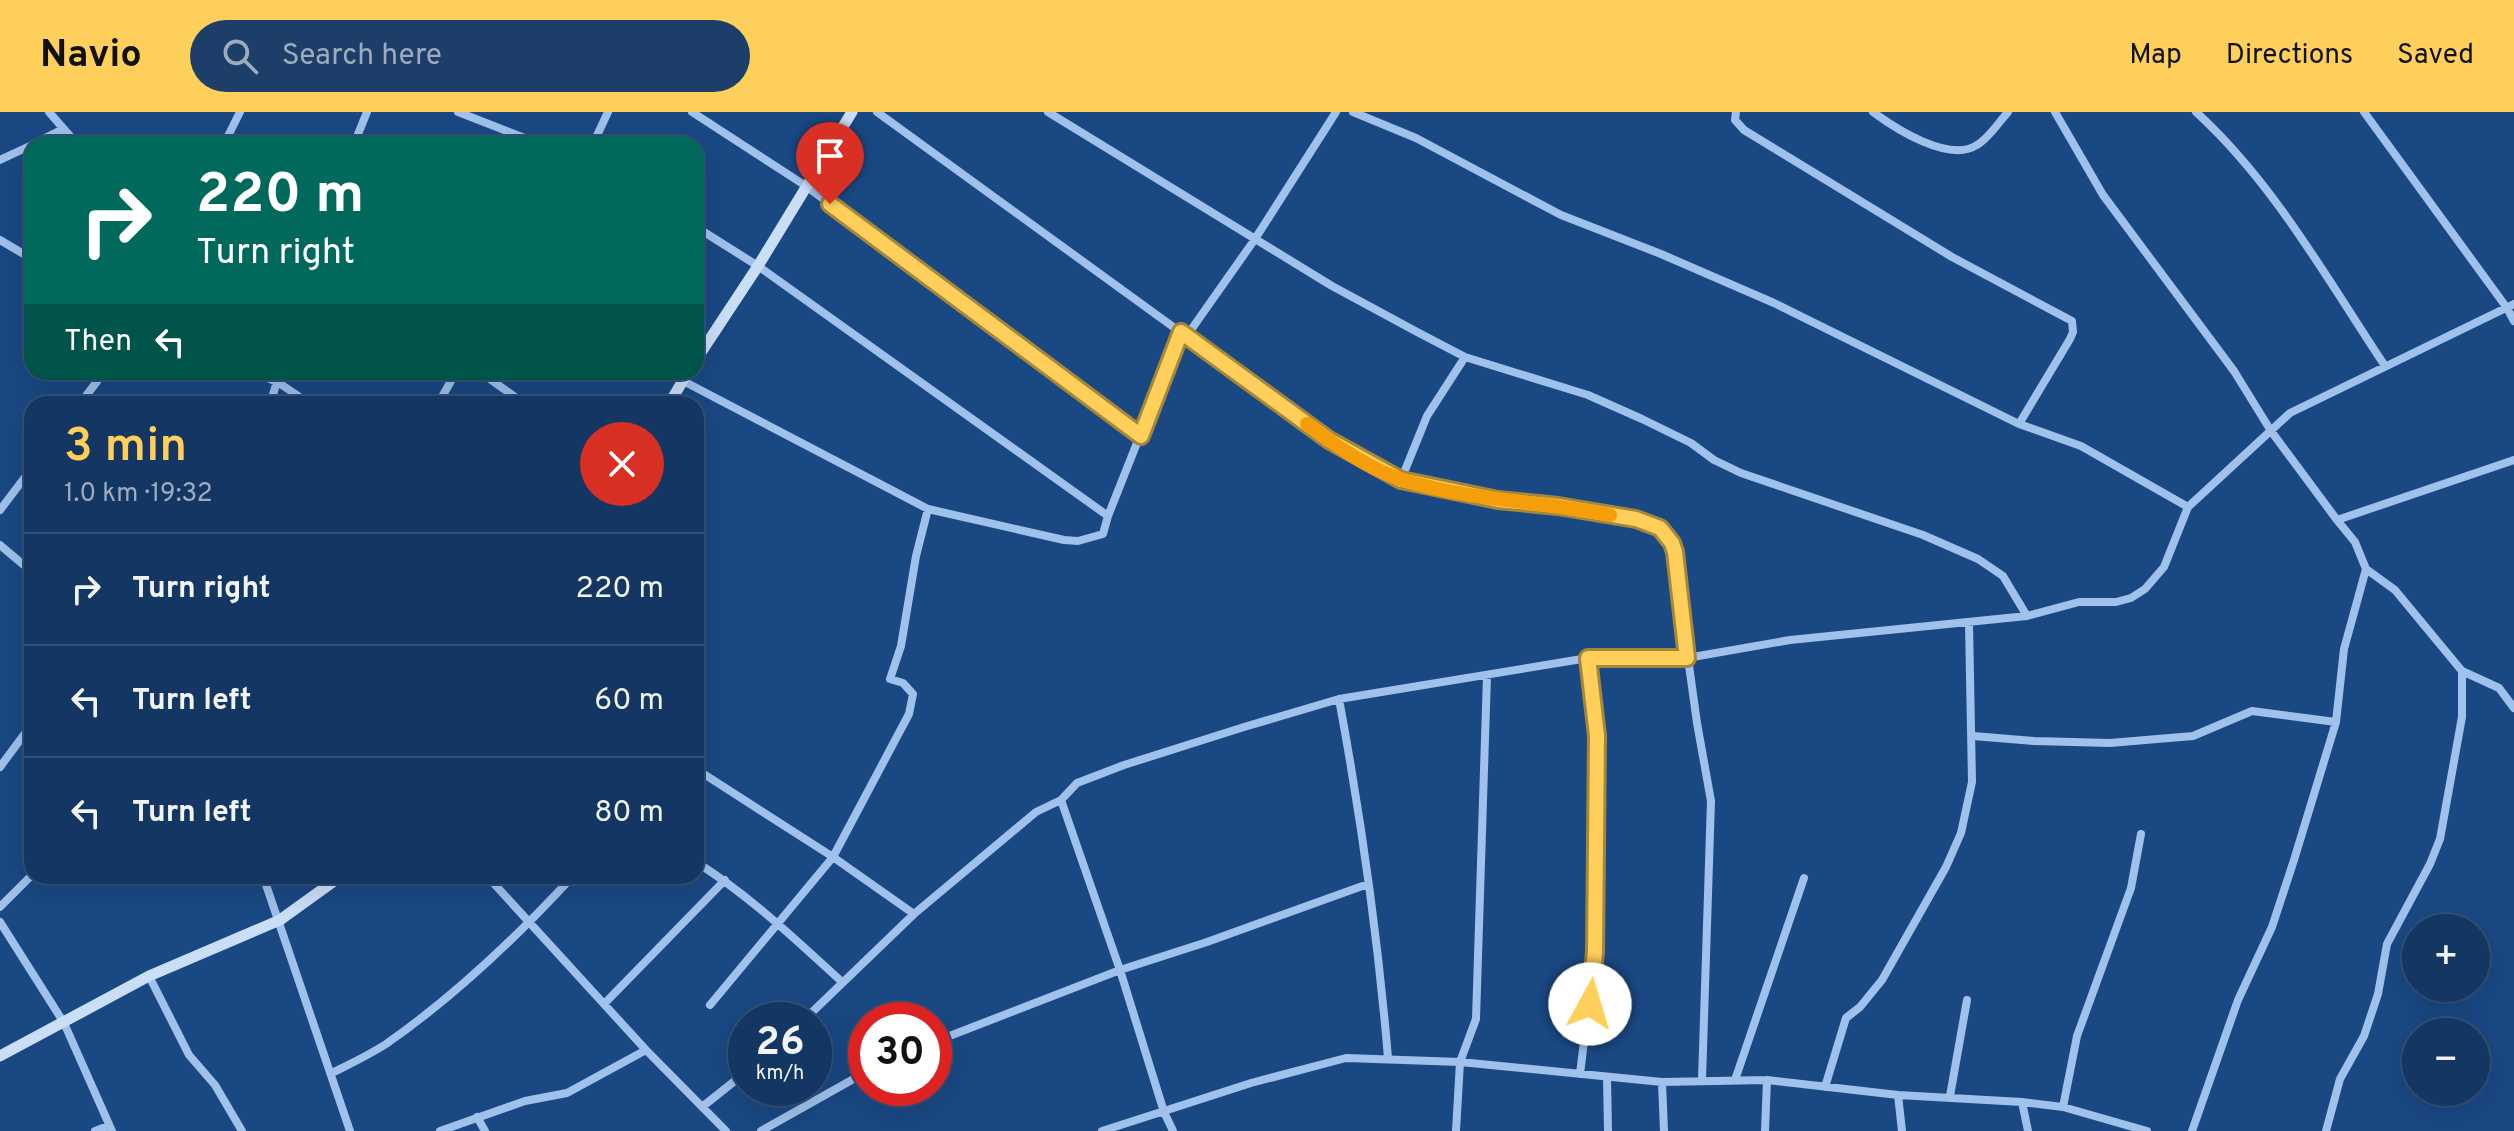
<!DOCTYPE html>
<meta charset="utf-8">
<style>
body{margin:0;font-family:Overpass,sans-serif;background:#1d3e68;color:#f1f3f6;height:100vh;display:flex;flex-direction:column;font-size:30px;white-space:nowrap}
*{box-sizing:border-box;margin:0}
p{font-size:26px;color:#9dabbe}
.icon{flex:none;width:44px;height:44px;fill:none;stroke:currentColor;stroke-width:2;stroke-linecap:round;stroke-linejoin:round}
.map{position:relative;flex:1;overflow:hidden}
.sheet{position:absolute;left:24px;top:284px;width:680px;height:488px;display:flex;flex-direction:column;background:#143662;border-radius:24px;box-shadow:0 8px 32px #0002,0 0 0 2px #335077}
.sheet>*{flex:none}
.hud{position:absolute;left:24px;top:24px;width:680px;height:244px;border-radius:24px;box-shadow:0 8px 32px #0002,0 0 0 2px #335077;background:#00695c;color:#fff;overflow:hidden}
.tools{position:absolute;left:2402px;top:802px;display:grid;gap:16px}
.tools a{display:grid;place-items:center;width:88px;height:88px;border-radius:50%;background:#143662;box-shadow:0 8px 32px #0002,0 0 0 2px #335077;font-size:40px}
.speed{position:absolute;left:728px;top:890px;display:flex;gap:16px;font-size:40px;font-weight:700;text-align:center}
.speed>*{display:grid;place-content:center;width:104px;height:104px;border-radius:50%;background:#143662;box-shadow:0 8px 32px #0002,0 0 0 2px #335077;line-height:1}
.speed small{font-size:20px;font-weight:400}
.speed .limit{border:12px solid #d22;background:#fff;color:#111}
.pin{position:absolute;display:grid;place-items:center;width:68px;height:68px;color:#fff;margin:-82px -34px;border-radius:50% 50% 50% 0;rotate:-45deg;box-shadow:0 0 8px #0007}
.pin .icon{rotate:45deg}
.me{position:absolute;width:88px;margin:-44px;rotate:6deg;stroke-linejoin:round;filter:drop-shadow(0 0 6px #0008)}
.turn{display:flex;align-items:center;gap:28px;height:168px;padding:0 40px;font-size:36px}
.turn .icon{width:104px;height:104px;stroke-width:2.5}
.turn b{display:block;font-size:56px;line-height:68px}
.then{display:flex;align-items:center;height:76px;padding:0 40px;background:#0003;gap:16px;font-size:30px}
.round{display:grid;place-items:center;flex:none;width:84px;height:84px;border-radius:42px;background:#1d3e68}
.summary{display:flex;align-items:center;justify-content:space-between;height:136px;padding:0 40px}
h1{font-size:48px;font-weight:600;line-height:60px;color:#fecf5a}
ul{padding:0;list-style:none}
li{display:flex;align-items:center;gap:24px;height:112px;padding:0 40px;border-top:2px solid #335077}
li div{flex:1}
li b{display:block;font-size:30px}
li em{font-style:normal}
header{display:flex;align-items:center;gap:48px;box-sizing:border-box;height:112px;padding:0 40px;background:#fecf5a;color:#111}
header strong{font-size:38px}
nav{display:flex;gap:44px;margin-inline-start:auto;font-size:28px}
.search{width:560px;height:72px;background:#1d3e68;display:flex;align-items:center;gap:20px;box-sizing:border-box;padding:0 28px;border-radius:44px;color:#9dabbe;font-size:30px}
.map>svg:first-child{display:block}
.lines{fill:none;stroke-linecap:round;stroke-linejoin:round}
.street{stroke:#9fc1eb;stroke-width:8}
.secondary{stroke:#cbdef8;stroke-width:11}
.route-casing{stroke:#a5873a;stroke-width:20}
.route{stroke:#fecf5a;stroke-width:14}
.slow{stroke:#f59e0b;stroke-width:14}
</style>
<header>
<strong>Navio</strong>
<div class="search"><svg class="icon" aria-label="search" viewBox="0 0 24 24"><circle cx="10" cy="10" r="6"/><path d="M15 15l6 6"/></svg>Search here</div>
<nav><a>Map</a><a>Directions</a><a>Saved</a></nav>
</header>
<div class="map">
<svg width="2514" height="1019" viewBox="0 0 2514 1019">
<rect width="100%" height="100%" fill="#1a4883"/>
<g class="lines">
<!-- street -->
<path class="street" d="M49 0 77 32
M458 0 540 32
M692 0 806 74 1141 324
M877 0 1329 328 1401 368 1498 388 1558 394 1636 407 1660 416 1672 431 1697 611 1711 689 1702 968
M1048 0 1332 174 1419 221 1465 245 1588 283 1642 307 1691 331 1714 348 1741 361 1923 423 1978 447 2003 464 2027 504
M1353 0 1416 26 1561 103 1661 142 1774 191 2019 312 2081 334 2188 395
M1736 0 1735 8 1744 18 1952 145 2072 209 2073 220 2070 227 2019 312
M1873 0C1896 17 1949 51 1977 33 1989 26 1999 10 2008 0
M2055 0 2103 83 2234 259 2271 319 2337 408 2355 430 2366 457 2395 478 2462 559 2499 576 2514 596
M2196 0C2274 71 2327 167 2385 254
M2364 0 2507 196 2514 209
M33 32 63 17
M224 32 240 0
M354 32 367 0
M593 32 608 0
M0 48 32 33
M696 115 758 154 1108 404
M0 128 32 147
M1186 225 1255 127 1336 0
M254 260 279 271 310 292
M480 260 525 292
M666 260 928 397 1064 428 1078 429 1103 422 1108 404 1181 220
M80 292 104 260
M270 292 280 260
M438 292 456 260
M1401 368 1427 304 1465 245
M0 398 32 356
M2337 408 2514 348
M0 433 32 460
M1339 587C1361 706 1378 826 1388 946
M1973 624 2034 629 2110 631 2193 624 2252 599 2336 610
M0 655 32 612
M696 657 833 745 914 802
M1061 688 1120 858 1164 1000 1173 1019
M696 750C750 784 795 827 841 869
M263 764 350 1019
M487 764 646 938 726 1019
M0 795 32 763
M0 810 64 911 112 1019
M149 864 189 943 215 973 242 1019
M604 892 725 768
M710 893 833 745 909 602 913 582 903 571 890 567 901 534 916 444 928 397
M804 908 914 802 1036 700 1061 688 1077 671 1124 653 1244 615 1339 587 1588 546H1687L1790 528 2027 504 2079 490H2116L2131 486 2145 477 2164 455 2188 395 2290 301 2514 192
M934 930 1120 858 1207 830 1368 772
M332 961C350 952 369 943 386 932 455 884 516 826 573 764
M1580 962 1595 840 1597 624 1588 546
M1607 965 1608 1019
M1735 968 1804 766
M1662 970 1664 1019
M1825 975 1846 906 1860 895 1882 868 1946 755 1961 721 1972 670 1969 511
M1898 983 1902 1019
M1950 984 1967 888
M2022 990 2028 1019
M702 995 746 960
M2063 995 2077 924 2131 776 2141 722
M477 1005 485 1019
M95 1019 108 1014
M440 1019 525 989 567 981 646 938
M761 1019 866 960
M1102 1019 1251 971 1346 946 1460 950 1662 970 1767 968 1898 983 2022 990 2063 995 2147 1019
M1456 1019 1460 950 1476 907 1487 564
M1765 1019 1767 968
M2192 1019 2238 888 2272 815 2294 748 2336 610 2344 537 2366 457
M2326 1019 2340 967 2364 924 2378 882 2387 832 2430 752 2440 727 2462 605V559"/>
<!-- secondary -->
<path class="secondary" d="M696 248 758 154 852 0
M669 292 688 260
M0 944 149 864 280 808 341 764"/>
</g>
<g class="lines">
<defs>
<path id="route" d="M830 92 1141 324 1181 220 1329 328 1401 368 1498 388 1558 394 1636 407 1660 416 1672 431 1675 440 1687 546H1588L1597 624 1595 840 1590 892"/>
</defs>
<!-- route casing -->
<use href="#route" class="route-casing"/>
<!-- route -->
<use href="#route" class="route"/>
<!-- slow -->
<path class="slow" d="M1307 312C1335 333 1368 357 1403 368 1470 389 1541 389 1610 403"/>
</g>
</svg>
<div class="tools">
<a>+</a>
<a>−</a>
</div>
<div class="speed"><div>26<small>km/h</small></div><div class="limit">30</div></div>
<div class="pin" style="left:830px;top:92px;background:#d93025"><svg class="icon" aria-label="arrive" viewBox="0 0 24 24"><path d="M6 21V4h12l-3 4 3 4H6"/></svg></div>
<svg class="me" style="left:1590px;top:892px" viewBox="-20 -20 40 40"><circle r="19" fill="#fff"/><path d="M0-13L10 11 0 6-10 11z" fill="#fecf5a"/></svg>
<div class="hud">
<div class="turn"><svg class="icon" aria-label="right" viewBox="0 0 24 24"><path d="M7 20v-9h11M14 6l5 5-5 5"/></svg><div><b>220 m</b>Turn right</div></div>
<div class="then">Then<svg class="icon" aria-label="left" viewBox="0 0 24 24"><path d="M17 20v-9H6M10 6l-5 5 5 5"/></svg></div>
</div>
<section class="sheet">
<div class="summary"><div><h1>3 min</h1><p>1.0 km · 19:32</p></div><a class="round" style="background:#d93025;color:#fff"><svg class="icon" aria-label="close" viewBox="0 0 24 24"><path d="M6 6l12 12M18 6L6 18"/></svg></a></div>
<ul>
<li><svg class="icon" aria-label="right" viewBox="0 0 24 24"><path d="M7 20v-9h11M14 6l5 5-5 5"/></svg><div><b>Turn right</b></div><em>220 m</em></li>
<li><svg class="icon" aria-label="left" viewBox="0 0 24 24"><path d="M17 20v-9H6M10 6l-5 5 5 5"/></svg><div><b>Turn left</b></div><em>60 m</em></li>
<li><svg class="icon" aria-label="left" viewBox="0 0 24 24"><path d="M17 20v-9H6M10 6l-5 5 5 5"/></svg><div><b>Turn left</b></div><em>80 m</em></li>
</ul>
</section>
</div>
